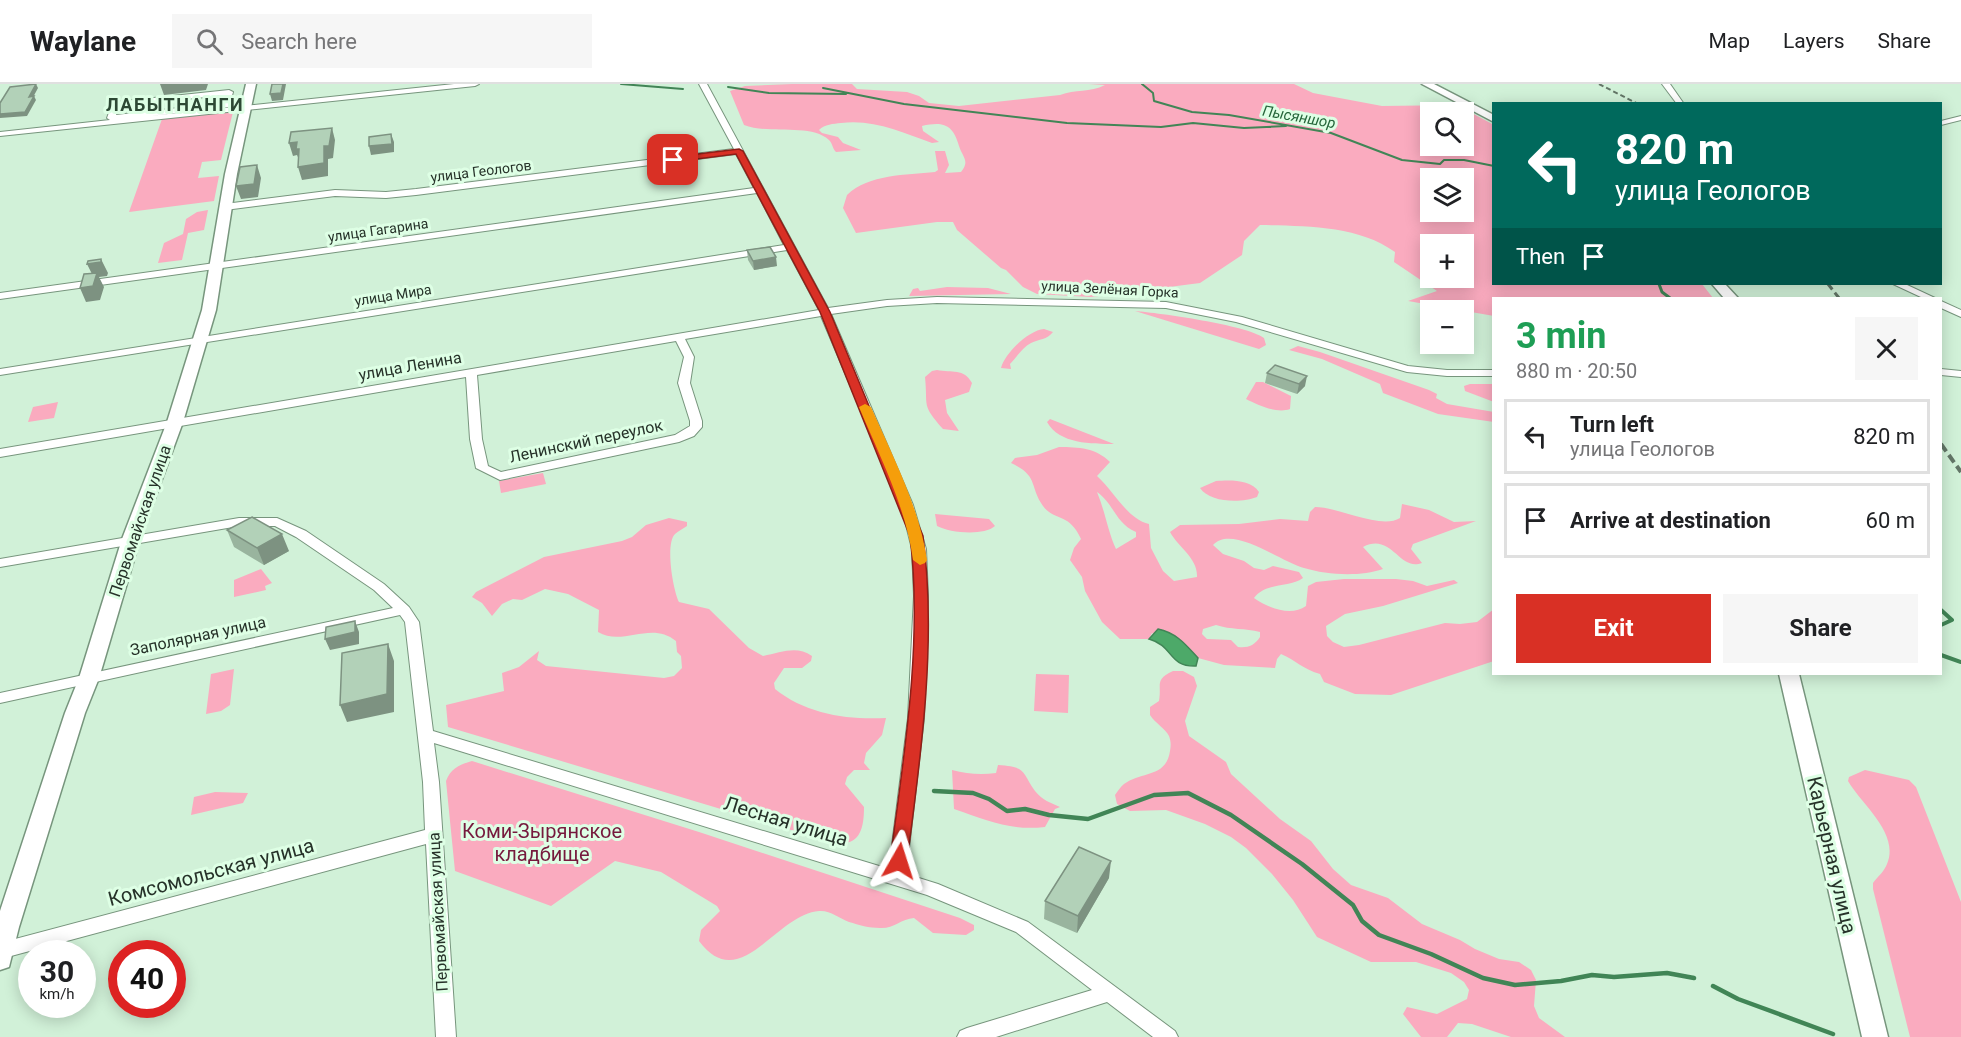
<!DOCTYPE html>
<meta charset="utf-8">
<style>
body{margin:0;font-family:Roboto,sans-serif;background:#f6f6f6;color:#202124;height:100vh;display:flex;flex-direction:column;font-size:22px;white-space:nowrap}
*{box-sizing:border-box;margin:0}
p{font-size:20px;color:#757577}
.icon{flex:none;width:33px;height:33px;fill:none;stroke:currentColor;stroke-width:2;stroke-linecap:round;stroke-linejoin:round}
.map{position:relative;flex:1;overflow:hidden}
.details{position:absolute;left:1492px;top:213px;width:450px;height:378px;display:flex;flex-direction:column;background:#fff;border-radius:0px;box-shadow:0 3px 15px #0003}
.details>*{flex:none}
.top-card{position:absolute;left:1492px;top:18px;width:450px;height:183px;border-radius:0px;box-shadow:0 3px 15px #0003;background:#00695c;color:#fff;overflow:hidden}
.tools{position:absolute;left:1420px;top:18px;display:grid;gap:12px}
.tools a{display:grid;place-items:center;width:54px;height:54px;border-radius:0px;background:#fff;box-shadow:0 3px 15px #0003;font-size:30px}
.speed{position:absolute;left:18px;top:856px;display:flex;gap:12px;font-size:30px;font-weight:700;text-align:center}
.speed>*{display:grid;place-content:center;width:78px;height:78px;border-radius:50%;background:#fff;box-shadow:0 3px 15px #0003;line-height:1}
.speed small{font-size:15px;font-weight:400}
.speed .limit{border:9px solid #d22;background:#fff;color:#111}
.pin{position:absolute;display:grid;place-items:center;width:51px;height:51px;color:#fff;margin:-26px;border-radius:12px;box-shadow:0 3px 9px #0006}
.me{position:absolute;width:66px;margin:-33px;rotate:6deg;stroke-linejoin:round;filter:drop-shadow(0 0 4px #0008)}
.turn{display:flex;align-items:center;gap:21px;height:126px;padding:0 24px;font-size:27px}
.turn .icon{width:78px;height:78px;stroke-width:2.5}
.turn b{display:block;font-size:42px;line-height:51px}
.then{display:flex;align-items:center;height:57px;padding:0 24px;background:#0003;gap:12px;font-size:22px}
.round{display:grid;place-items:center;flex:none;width:63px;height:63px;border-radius:0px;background:#f6f6f6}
.head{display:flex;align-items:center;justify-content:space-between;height:102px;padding:0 24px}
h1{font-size:36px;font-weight:700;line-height:45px;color:#1e9e55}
.primary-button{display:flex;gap:12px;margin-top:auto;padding:12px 24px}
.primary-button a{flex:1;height:69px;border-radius:0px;background:#d93025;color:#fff;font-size:24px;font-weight:700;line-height:69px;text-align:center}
.primary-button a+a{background:#f6f6f6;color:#202124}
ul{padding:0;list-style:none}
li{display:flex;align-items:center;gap:18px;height:75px;margin:0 12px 9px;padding:0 12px;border:3px solid #e0e0e0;border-radius:0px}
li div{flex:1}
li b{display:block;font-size:22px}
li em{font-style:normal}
header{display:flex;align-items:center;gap:36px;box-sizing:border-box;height:84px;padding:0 30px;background:#fff;border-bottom:2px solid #e0e0e0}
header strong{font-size:28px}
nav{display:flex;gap:33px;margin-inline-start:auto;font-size:21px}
.search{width:420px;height:54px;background:#f6f6f6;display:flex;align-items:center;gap:15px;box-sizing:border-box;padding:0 21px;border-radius:0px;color:#757577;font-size:22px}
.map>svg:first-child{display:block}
.green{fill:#faabbf;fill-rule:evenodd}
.water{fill:#4da969;stroke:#418556;stroke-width:1.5}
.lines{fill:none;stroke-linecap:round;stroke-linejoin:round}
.stream-far3{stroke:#418556;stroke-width:2}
.stream-far2{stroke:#418556;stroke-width:3}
.stream-far1{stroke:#418556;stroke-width:4}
.stream{stroke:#418556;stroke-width:4.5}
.minor-casing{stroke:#77957d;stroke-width:2}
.major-casing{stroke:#77957d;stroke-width:3}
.minor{fill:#fff;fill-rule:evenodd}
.major{fill:#fff;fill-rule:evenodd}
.rail-far2{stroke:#637667;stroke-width:2;stroke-dasharray:5 3;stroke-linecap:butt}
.rail-far1{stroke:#637667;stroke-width:3;stroke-dasharray:7 4;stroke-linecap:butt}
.rail{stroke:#637667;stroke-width:4;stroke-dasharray:9 4.5;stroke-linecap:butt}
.wall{fill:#99b49e}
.shaded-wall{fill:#7d9281}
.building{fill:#b2d1b8;stroke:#7d9281;stroke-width:1.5}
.route{fill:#d93025;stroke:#8d1f18;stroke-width:1.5}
.slow{fill:#f59e0b}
.labels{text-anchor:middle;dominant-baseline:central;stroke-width:6;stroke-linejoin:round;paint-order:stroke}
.far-street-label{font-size:14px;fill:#263229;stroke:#deffe5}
.far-water-label{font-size:15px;font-style:italic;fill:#25653a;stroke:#deffe5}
.street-label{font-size:16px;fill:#263229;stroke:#deffe5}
.far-district-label{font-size:18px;font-weight:bold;letter-spacing:1.5px;fill:#2d4834;stroke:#deffe5}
.near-street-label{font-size:20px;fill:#263229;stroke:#deffe5}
.near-park-label{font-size:20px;fill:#761a3d;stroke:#deffe5}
</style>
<header>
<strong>Waylane</strong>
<div class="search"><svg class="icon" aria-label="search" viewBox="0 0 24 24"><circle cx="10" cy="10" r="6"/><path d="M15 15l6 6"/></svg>Search here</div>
<nav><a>Map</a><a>Layers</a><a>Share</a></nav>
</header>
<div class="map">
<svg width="1961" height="953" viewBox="0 0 1961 953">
<rect width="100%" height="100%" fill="#d1f1d8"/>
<!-- green -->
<path class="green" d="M792 0H852L857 5 907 8 919 12 929 19 959 22 1060 11C1075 5 1090 9 1105 1L1089 0H1294L1313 9 1382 22 1457 21 1494 41V200H1702L1713 214H1494V232L1408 217 1437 207 1394 178 1395 168C1358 141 1304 142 1260 141L1244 157 1242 171 1200 199 1091 213 1037 210 1023 203 1006 186 1001 184 957 146 953 138H937L856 149 843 124 847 111C869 90 906 91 935 88L938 86 935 67H945L949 81 945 89 961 88C970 77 963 74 959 62 953 41 944 37 922 42L923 47 939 58 932 59C901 48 874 35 841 39 833 40 825 40 819 46L822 49 838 53 843 59 861 66 836 68C832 64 833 60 829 56 810 39 770 51 744 41L730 7 745 2ZM1431 28H1464V62H1431ZM1431 94H1464V128H1431ZM1431 160H1464V194H1431Z
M233 28 221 76 202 78 198 94 219 92 214 117 129 128 162 35Z
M208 126 204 146 188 149 182 176 158 179 164 159 183 150 186 135 197 128Z
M947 203 988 204 1011 210 909 212 913 205 918 204 920 207Z
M1135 227C1159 229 1247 241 1264 254L1266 261 1259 265Z
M1044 245 1053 248C1047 256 1039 255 1031 259 1023 263 1016 274 1010 280L1011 285 1001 284C1005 269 1029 246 1044 245Z
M1298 262 1320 268 1429 306 1437 310 1436 314 1447 320 1494 328V338L1438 330 1383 309 1380 300 1322 275 1289 266Z
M937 286C952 289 964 284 972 299L969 308 945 316 947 329 959 347 943 345C921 320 928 323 925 293L932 287Z
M1256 298H1263L1291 312 1290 325C1277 330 1258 321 1246 315Z
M1470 300H1494V318L1465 307 1464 302Z
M58 318 54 334 28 338 33 323Z
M1050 335 1114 360C1092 360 1059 360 1047 338Z
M1059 363C1079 363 1096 364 1110 378L1097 392C1114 407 1127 435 1149 440L1151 464 1163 487 1174 497 1197 493C1198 474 1178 463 1170 448L1180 441 1239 440 1280 435 1308 437 1310 428 1315 423C1339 423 1381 446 1400 434L1402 420 1429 426 1454 438 1476 437 1413 460 1411 465 1422 479C1399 488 1392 448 1363 463L1383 485C1360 493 1327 491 1304 484 1281 478 1232 440 1213 461L1223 470 1244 477 1254 484 1264 486 1273 482 1299 488 1303 494C1289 504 1266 498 1254 514 1268 524 1291 533 1306 522L1308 502 1316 498 1344 495H1396L1413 497 1427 502 1454 496 1458 499 1383 522 1345 530 1326 542 1327 552 1333 558 1344 563 1359 561 1445 539 1460 540 1477 538 1494 525V577L1391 611 1355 610 1324 598 1320 590C1302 585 1296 576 1281 570L1277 575 1275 584 1224 581 1198 574 1152 549 1149 555H1120L1102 538 1085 507 1082 493 1070 476 1074 464 1081 455C1069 428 1055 438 1043 422 1029 402 1039 392 1011 379L1015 374 1037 371ZM1097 408C1115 421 1115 439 1136 448V453L1116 465C1108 448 1105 427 1097 408ZM1216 541C1231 546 1245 544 1260 548V553C1254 562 1248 564 1238 563L1231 556 1207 555 1202 550 1203 545Z
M543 389 546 400 501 409 499 397Z
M1216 397C1229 396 1251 395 1259 408L1257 413C1242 419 1210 419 1200 404Z
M935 430 989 435 995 442C984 452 950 449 937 442Z
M669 434 687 438V442C683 445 678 447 675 450 665 460 673 506 679 518L709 525 749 564 763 572C781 569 796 561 812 572L811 577 802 584H784L774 599 775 605C806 630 847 636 886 634L882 651 866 669 864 679 870 686H854L847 693 845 700 864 723C864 747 859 764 831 758L448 643 446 621 504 607 502 589 519 583 539 567 537 576 546 582 664 594 674 592 682 584 681 572 677 568 676 557C651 536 623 563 598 548L599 526 568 510 545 505 522 516 513 515 502 520 492 532 482 519 472 513 476 508 544 473 622 457 632 453 646 441Z
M261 485 272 499 265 502 266 506 234 513V496Z
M234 585 230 621 221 627 206 630 211 590Z
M1173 587H1183L1194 593 1197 602 1185 637 1189 652 1226 678 1231 690 1280 735 1311 757 1333 785 1351 801 1388 814 1422 840 1460 856 1475 865 1499 875 1519 878 1531 886 1536 896 1534 922 1539 934 1565 953H1511L1472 940 1458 939 1447 953H1421L1403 930 1407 923 1437 930 1467 915 1469 906 1464 898 1451 889 1416 878H1371L1317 853 1293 816 1272 790 1246 764 1231 753 1205 740 1166 726 1130 727 1117 720 1115 711C1118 707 1120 703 1124 700 1142 687 1166 694 1170 667 1171 662 1171 657 1169 652 1166 645 1155 639 1150 631V623L1159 617C1162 600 1154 596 1173 587Z
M1036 590 1069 591 1068 629 1034 627Z
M472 677 699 748 960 834 974 841V846L966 851 933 849 914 834C901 835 893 845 880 844 869 844 859 841 849 838 839 834 830 826 819 827 776 830 740 912 699 857L701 846 720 827 717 822 661 788 615 777 551 822 455 787 446 697C451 684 459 681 472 677Z
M998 681C1027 683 1021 687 1035 707 1042 716 1051 719 1060 723L1055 725 1045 743C1009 747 987 736 954 725L952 686C967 690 981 691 996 689Z
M1865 686 1909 696 1916 703 1961 818V953H1910L1873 805V799C1878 792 1884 788 1887 780 1900 749 1861 720 1848 697L1849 693Z
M215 708 248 709 243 719 191 731 194 713Z"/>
<!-- water -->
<path class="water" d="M1158 545C1177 549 1186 561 1198 574L1196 582C1168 583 1174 562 1149 555Z"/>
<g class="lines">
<!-- stream-far3 -->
<path class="stream-far3" d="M621 0 683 5
M1142 0 1153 9 1154 17 1192 28 1229 31 1331 49 1402 76 1440 80 1444 76H1464L1494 82
M728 3 769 9 846 10
M823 4 904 20 1067 39 1161 43 1193 39 1244 44 1286 42"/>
<!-- stream-far2 -->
<path class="stream-far2" d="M1659 200 1662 208 1670 214"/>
<!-- stream-far1 -->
<path class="stream-far1" d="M1941 526 1952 536 1941 541
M1941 571 1961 578"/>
<!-- stream -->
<path class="stream" d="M934 707 973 709 989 715 1007 727 1025 725 1049 731 1088 735 1154 711 1188 709 1231 731 1302 780 1353 821 1362 837 1379 851 1431 870 1483 894 1515 901 1561 897 1592 891 1614 893 1667 889 1694 894
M1713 902 1738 915 1833 950"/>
<defs>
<path id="minor" d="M454 0H479L475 2 0 52V48L110 36 107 34 112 20 116 18 229 6 233 8 229 23 149 32ZM225 11 223 19 116 31 119 22Z
M699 0H707L828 224 887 216 937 213 1166 218 1242 233 1408 282 1447 286H1494V292H1447L1407 288 1236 238 1166 224 937 219 887 222 831 230 913 421 926 465 928 512 924 634 906 790 938 800 1028 838 1175 947 1178 953H1153L1107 918 996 953H957L960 947 967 944 1092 906 1016 848 927 811 434 659 439 698 456 953H436L426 760 0 875V859L425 746 423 698 405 538 400 531 0 619V609L393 524 374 506 296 453 275 442H239L0 483V475L239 434H277L306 447 384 500 409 523 419 538 433 647 889 785 908 634 914 512 912 465 901 421 821 232 685 255 694 273 690 299 702 337V343L694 352 679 358 500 396 476 384 470 355 466 293 0 373V365L819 226 787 166 0 291V285L784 161 757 109 0 215V209L754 104 736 70 416 111 386 114 335 112 225 126 221 123 225 120 335 106 386 108 416 105 734 65ZM676 257 684 273 678 299 690 337V342L675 351 501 388 488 382 482 355 477 291Z
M1662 0H1670L1684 20H1677Z
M1961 32V36L1941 41V37Z
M1893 200H1905L1935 214H1923Z
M1941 217 1961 226V233L1941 224Z
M1941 285 1961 287V293L1941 291Z"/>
<path id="major" d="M246 0H256L237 90 216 226 183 338 140 455 99 594 85 629 19 843 9 883 0 886V827L65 629 79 594 122 455 167 338 202 226 225 90Z
M1422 0H1434L1494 31V38Z
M1712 200H1725L1738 214H1724Z
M1779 590H1799L1888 953H1862Z"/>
</defs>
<!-- minor casing -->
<use href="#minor" class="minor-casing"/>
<!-- major casing -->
<use href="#major" class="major-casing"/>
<!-- minor -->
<use href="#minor" class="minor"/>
<!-- major -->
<use href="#major" class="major"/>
<!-- rail-far2 -->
<path class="rail-far2" d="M1599 0 1638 20"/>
<!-- rail-far1 -->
<path class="rail-far1" d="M1828 200 1839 214"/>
<!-- rail -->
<path class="rail" d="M1941 360 1961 388"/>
</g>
<!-- wall -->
<path class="wall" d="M747 166 777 182 754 186 748 176Z
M1267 289 1305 302 1297 310 1265 299Z
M227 446 289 467 264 481 234 463Z
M1109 794 1077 849 1044 835 1045 817Z"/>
<!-- shaded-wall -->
<path class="shaded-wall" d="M36 0 38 4 31 17 29 13Z
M160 0H208L206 6 164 11Z
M283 0H286L283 16 272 17 270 10Z
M34 12 36 16 27 32 0 34V30Z
M332 44 335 56 333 74 328 75V92L302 96 298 83 324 62Z
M391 50 394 58V68L371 71 369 62Z
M297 58 303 78H300L297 71 293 72 289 59Z
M257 81 261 94 258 113 241 115 236 102Z
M776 173 777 182 754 186 753 177Z
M101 175 108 189 107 192 99 193 104 203 100 216 86 218 80 204 94 194 87 180Z
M1307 292 1305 302 1297 310 1299 300Z
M282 450 289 467 264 481 257 464Z
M355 537 359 548V560L330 566 325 555Z
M388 560 394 577V628L347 638 340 621Z
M1111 777 1109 794 1077 849 1078 832Z"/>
<!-- building -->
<path class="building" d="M36 0 29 13 34 12 25 28 0 30V19L10 3Z
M272 0H283L281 9 270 10Z
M332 44 329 62H324V79L298 83 299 65H296L297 58 289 59 291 48Z
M391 50 392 60 369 62V53Z
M257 81 254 100 236 102 240 83Z
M770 163 776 173 753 177 747 166Z
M101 175V178L87 180 88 177Z
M97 189 93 202 80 204 84 190Z
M1275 281 1307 292 1299 300 1267 289Z
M252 433 282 450 257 464 227 446Z
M355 537V548L325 555 326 543Z
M388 560 387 610 340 621 342 569Z
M1079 763 1111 777 1078 832 1045 817Z"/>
<!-- route -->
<path class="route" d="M739 65 743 67 830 228 923 452C937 558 921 671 907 777L905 782 899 784 892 782 890 777C904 671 923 558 910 452L820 228 736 70 673 78 669 76 673 73Z"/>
<!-- slow -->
<path class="slow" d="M865 320 871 323C893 373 919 422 927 476L925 479 920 481 913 476C906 423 880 373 859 323Z"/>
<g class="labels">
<!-- far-street labels -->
<g class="far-street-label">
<text transform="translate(481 87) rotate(-7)">улица Геологов</text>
<text transform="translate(378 146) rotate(-8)">улица Гагарина</text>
<text transform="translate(1110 205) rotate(3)">улица Зелёная Горка</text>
<text transform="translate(393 211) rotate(-9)">улица Мира</text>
</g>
<!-- far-water labels -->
<g class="far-water-label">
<text transform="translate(1299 33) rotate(10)">Пысяншор</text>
</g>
<!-- street labels -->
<g class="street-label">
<text transform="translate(410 282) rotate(-10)">улица Ленина</text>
<text transform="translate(586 357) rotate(-12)">Ленинский переулок</text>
<text transform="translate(140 437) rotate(-71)">Первомайская улица</text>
<text transform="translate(198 552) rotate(-12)">Заполярная улица</text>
<text transform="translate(438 828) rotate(-93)">Первомайская улица</text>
</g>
<!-- far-district labels -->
<g class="far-district-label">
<text x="175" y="20">ЛАБЫТНАНГИ</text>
</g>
<!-- near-street labels -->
<g class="near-street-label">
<text transform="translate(786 737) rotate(17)">Лесная улица</text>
<text transform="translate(1832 771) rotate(77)">Карьерная улица</text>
<text transform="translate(211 788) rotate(-15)">Комсомольская улица</text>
</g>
<!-- near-park labels -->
<g class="near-park-label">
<text x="542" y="747">Коми-Зырянское<tspan x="542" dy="23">кладбище</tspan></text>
</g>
</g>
</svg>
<div class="tools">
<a><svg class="icon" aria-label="search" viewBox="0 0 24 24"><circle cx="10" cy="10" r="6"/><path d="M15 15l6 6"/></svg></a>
<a><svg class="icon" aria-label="layers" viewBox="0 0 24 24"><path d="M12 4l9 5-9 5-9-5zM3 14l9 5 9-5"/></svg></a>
<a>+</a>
<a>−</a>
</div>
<div class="speed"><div>30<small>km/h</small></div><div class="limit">40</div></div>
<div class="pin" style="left:673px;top:76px;background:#d93025"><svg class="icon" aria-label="arrive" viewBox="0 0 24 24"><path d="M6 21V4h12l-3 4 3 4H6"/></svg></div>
<svg class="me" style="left:899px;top:777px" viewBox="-20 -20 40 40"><path d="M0-17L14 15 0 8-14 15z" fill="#d93025" stroke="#fff" stroke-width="4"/></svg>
<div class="top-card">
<div class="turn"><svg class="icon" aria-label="left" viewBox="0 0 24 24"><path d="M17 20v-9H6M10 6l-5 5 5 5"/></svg><div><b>820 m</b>улица Геологов</div></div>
<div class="then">Then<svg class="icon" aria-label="arrive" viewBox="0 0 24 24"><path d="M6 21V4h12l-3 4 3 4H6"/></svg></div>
</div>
<section class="details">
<div class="head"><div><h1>3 min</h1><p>880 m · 20:50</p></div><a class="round"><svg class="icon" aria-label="close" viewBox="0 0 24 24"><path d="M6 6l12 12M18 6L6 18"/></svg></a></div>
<ul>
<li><svg class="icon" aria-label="left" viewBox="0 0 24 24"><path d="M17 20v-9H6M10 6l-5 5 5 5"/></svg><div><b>Turn left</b><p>улица Геологов</p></div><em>820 m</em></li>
<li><svg class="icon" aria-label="arrive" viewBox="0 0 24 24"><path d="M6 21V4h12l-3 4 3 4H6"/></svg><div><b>Arrive at destination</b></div><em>60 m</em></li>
</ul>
<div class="primary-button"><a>Exit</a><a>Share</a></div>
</section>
</div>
